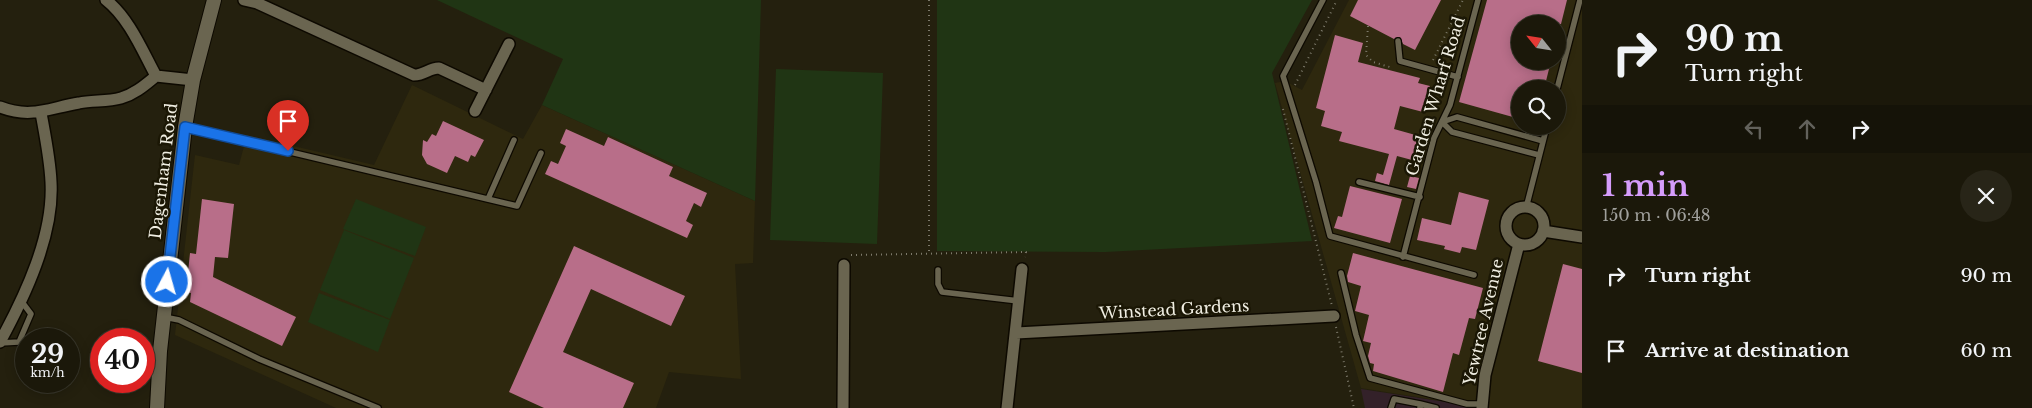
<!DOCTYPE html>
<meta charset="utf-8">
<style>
body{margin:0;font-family:"Libre Baskerville",serif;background:#282518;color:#f1f3f6;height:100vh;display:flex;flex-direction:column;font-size:19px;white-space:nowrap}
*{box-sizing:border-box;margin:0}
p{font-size:16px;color:#a0a09c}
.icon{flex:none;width:28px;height:28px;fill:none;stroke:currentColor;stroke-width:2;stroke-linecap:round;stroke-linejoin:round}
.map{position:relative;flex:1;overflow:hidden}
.panel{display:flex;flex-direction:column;background:#1b180a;width:450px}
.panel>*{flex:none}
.guide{background:#1b180a;color:#f1f3f6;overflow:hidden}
.needle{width:32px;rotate:300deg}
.fabs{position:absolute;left:1511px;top:15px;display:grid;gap:10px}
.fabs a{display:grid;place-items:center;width:55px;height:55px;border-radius:50%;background:#1b180a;box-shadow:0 2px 12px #0003,0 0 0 1px #39372b;font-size:25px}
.speed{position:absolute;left:15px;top:328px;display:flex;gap:10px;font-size:25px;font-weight:700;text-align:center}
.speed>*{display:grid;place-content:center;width:65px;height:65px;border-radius:50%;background:#1b180a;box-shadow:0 2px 12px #0003,0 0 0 1px #39372b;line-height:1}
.speed small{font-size:12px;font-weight:400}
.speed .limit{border:8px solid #d22;background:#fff;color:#111}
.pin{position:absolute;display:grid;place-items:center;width:42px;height:42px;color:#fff;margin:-51px -21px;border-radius:50% 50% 50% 0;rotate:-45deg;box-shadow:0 0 5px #0007}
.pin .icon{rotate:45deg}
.me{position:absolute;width:55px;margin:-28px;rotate:6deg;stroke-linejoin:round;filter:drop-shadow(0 0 4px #0008)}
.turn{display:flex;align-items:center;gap:18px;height:105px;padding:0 20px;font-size:22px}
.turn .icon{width:65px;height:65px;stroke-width:2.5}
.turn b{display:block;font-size:35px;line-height:42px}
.lanes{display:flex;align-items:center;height:48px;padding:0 20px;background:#0003;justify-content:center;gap:25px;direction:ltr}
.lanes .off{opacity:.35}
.round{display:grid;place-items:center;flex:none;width:52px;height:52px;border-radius:26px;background:#282518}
.summary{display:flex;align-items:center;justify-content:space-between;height:85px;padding:0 20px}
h1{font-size:30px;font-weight:800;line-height:38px;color:#d59cfb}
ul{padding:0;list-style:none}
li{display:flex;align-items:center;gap:15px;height:75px;padding:0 20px}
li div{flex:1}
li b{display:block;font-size:19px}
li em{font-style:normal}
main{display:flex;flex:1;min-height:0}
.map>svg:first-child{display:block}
.commercial{fill:#332129}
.built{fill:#2e280e;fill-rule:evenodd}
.green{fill:#203514}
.building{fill:#b86e89}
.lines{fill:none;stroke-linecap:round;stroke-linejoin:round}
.service-casing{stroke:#0d0900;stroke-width:8}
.minor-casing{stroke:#0d0900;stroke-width:14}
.tertiary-casing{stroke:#0d0900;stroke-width:16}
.path{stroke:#7d7a6b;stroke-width:2;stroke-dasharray:1 4;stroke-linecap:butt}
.service{stroke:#6a6550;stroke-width:5.5}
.minor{stroke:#6a6550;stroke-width:11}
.tertiary{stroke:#6a6550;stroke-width:14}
.route-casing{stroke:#114b97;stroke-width:12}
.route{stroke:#1a73e8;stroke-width:9}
.labels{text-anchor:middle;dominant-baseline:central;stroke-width:5;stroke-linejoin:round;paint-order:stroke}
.street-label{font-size:16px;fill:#f0eee2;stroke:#1b1705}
</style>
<main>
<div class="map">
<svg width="1582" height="408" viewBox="0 0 1582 408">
<rect width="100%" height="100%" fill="#24200e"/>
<!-- commercial -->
<path class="commercial" d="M1361 389 1472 406V408H1365Z"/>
<!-- built -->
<path class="built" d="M1349 0H1582V408H1485L1361 388 1275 83 1285 81 1302 90ZM1520 24H1558V61H1520ZM1520 89H1558V126H1520Z
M412 85 523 139 542 105 755 201 753 263 735 264 741 379 669 372 656 408H336L175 335 195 155 239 165 247 135 374 165Z"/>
<!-- green -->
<path class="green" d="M437 0H761L755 201 542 105 563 59Z
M937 0H1312L1272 73 1312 241 1105 252 937 251Z
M776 69 883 73 877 244 770 240Z
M356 199 426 227 415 256 343 229Z
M344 230 414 258 390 319 320 290Z
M319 293 390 320 378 352 308 322Z"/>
<!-- building -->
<path class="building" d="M1358 0H1441L1415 50 1403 44 1400 37 1394 39 1350 16Z
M1487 0H1567L1561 24H1520V61H1551L1544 89H1520V119L1459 102Z
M1335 35 1363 43 1358 62 1420 78 1418 83 1430 86 1423 112 1400 106 1394 129 1419 136 1412 160 1397 156 1389 185 1375 181 1377 173 1383 175 1389 154 1339 141 1342 132 1321 126 1325 111 1316 108Z
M443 121 484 140 475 157 471 155 468 162 455 156 447 173 427 164 422 155 423 140 427 142 432 134 436 136Z
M566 129 604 146 608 137 673 167 669 176 707 193 701 207 694 203 686 221 693 225 687 238 545 174 551 161 558 164 566 146 560 143Z
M1410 176 1419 178 1416 189 1407 187Z
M1350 186 1402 199 1390 243 1334 228 1338 216 1342 217Z
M1459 192 1489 200 1476 250 1462 247 1460 253 1444 249 1445 246 1417 240 1422 218 1451 225Z
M202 199 234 204 228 258 215 257 213 277 296 317 282 346 190 302 191 293 186 292 190 253 196 254Z
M574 246 685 296 671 326 591 289 563 352 634 383 623 408H544L509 392Z
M1353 253 1483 288 1475 319 1469 318 1459 355 1453 353 1443 392 1373 371 1374 364 1370 363 1368 356 1371 343 1363 341 1369 315 1355 311 1361 286 1348 282 1347 276Z
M1563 264 1582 269V373L1538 361Z"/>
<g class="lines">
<defs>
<path id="service" d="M1323 0 1283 76 1316 182 1330 236 1474 275
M1398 41 1400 61 1458 77
M1557 89 1580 0
M185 127 517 206 541 153
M1539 155 1452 132 1442 122 1457 117 1543 141
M1359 182 1420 197
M488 199 514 140
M1526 208 1547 126
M1403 257 1434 138 1450 105 1478 0
M938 270V284L942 292 1019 301
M1341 273 1356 335 1370 378 1467 404H1482
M164 317 179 320 259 359 378 408
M0 343 19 342 31 314 22 302
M1391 408 1394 399 1420 404
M1420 408V404L1436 408"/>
<path id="minor" d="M106 0C129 18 142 50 156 76
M244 0 257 3 414 75C425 75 429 68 439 68L486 90
M0 107C31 119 49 108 79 103 92 100 107 102 121 98 135 94 145 85 156 76L193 80
M475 111 509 44
M1506 226a19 19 0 1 1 38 0a19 19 0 1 1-38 0Z
M1543 231 1582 237
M1016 333 1334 316
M0 342C25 296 54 235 51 182 50 159 45 135 41 113
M843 408 844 265
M1007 408 1022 269
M1482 408 1485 375 1519 244"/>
<path id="tertiary" d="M157 408 160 351 185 127 193 80 214 0"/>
</defs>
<!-- service casing -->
<use href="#service" class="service-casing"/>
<!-- minor casing -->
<use href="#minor" class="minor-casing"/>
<!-- tertiary casing -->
<use href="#tertiary" class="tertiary-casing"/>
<!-- path -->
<path class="path" d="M929 0V254
M1368 26 1366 55 1373 62 1393 68
M1433 60 1463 0
M1295 85 1337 0
M1283 109 1332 306
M851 255 1026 252 1025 257
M1336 327 1354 408"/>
<!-- service -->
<use href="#service" class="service"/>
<!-- minor -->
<use href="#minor" class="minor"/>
<!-- tertiary -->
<use href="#tertiary" class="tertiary"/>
</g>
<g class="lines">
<defs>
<path id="route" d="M167 282 185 127 288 151"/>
</defs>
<!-- route casing -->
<use href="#route" class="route-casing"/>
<!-- route -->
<use href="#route" class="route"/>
</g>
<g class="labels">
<!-- street labels -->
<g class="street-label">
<text transform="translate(1435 96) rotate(-73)">Garden Wharf Road</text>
<text transform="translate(163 171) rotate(-83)">Dagenham Road</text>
<text transform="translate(1174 309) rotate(-3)">Winstead Gardens</text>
<text transform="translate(1483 322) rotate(-77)">Yewtree Avenue</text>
</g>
</g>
</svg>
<div class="fabs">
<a><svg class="needle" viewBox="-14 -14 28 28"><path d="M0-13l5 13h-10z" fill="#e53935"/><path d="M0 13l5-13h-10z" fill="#a0a09c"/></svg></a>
<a><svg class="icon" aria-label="search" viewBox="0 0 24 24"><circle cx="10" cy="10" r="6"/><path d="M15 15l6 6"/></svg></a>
</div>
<div class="speed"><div>29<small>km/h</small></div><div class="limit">40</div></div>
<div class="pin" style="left:288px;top:151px;background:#d93025"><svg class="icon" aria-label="arrive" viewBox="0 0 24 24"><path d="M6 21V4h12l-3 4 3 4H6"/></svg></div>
<svg class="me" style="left:167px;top:282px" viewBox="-20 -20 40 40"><circle r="17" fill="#1a73e8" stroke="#fff" stroke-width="3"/><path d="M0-11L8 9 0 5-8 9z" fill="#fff"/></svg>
</div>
<section class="panel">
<div class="guide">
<div class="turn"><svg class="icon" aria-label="right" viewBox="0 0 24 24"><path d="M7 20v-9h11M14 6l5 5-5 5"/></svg><div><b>90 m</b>Turn right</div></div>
<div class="lanes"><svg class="icon off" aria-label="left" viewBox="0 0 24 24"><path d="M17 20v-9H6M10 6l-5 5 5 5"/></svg><svg class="icon off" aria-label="ahead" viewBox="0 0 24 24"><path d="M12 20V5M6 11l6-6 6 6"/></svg><svg class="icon" aria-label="right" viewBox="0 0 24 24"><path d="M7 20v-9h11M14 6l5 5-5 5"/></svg></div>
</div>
<div class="summary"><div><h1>1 min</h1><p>150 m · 06:48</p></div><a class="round"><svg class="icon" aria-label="close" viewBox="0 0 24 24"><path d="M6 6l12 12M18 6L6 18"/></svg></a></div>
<ul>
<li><svg class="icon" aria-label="right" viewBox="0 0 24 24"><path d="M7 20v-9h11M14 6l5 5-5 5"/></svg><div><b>Turn right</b></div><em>90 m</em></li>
<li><svg class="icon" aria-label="arrive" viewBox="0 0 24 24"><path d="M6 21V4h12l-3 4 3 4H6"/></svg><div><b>Arrive at destination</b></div><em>60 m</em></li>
</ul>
</section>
</main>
